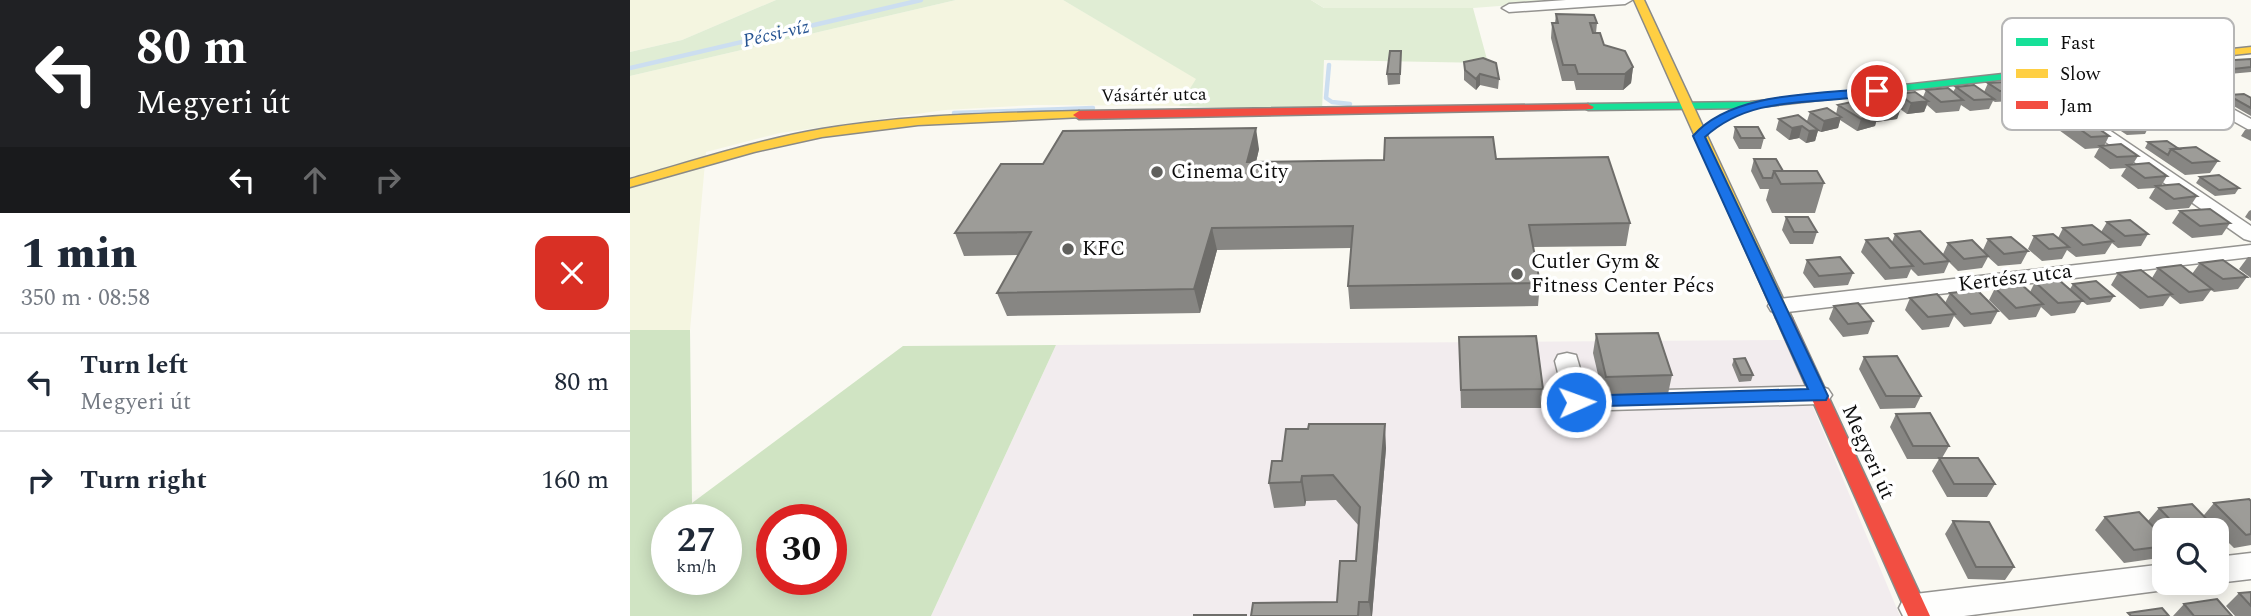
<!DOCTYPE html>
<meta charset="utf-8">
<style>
body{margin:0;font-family:Spectral,serif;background:#f6f6f7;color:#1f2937;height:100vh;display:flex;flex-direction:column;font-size:26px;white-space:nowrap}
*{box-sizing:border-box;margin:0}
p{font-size:23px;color:#747a83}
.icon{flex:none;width:38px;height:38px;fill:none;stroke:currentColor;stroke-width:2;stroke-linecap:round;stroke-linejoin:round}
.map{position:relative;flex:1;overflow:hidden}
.panel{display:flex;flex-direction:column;background:#fff;width:630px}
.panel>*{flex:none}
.hud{background:#202124;color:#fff;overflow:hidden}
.fabs{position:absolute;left:1522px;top:518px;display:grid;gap:14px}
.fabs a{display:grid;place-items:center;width:77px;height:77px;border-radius:14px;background:#fff;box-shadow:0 4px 18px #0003;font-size:35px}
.speed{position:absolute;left:21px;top:504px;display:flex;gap:14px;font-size:35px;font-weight:700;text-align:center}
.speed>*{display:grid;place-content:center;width:91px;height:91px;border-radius:50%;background:#fff;box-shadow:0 4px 18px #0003;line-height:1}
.speed small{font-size:18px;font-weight:400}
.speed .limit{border:10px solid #d22;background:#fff;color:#111}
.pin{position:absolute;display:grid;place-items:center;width:60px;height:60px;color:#fff;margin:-30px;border:4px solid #fff;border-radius:50%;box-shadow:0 2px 7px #0007}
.me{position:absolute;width:77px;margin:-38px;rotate:88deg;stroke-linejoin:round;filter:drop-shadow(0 0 5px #0008)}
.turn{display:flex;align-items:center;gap:24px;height:147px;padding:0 21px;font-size:32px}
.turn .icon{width:91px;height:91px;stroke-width:2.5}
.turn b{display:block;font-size:49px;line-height:60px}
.lanes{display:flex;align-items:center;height:66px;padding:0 21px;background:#0003;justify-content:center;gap:35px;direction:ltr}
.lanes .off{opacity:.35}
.round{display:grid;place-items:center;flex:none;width:74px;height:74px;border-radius:14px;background:#f6f6f7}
.headline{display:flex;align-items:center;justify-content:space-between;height:119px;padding:0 21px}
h1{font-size:42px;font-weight:800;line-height:52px}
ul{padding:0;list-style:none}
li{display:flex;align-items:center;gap:21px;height:98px;padding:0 21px;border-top:2px solid #e0e1e3}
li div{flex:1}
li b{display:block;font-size:26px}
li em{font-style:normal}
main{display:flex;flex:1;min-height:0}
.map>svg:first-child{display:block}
.industrial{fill:#f2ecee}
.farmland{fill:#f4f5e0}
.green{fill:#e0edd4}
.forest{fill:#d0e4c3;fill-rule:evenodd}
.pitch{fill:#eaf2de}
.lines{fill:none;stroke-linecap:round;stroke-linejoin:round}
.stream{stroke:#ccdef0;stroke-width:4.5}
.street-casing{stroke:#949390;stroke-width:3}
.fast-casing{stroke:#8a8a87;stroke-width:3}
.slow-casing{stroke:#8a8a87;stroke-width:3}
.jam-casing{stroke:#8a8a87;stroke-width:3}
.street{fill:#fefefd;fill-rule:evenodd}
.fast{fill:#16e098;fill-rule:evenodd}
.slow{fill:#ffcf43;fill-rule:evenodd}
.jam{fill:#f24e42;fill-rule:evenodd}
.wall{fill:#878683}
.shaded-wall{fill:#6e6d6a}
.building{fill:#9d9c98;stroke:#6e6d6a;stroke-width:2}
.route{fill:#1a73e8;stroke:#114b97;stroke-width:2}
.poi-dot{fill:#60605d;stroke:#fff;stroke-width:2.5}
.labels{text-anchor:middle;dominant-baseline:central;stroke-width:7;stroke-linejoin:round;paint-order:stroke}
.far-street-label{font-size:18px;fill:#0d0d0d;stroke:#fff}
.far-water-label{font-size:19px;font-style:italic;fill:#245291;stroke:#fff}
.poi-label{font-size:21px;fill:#0d0d0d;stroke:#fff;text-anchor:start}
.street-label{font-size:21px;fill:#0d0d0d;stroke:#fff}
.key{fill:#fff;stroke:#b6b6b6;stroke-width:2}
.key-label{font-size:19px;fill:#0d0d0d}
</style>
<main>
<section class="panel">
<div class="hud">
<div class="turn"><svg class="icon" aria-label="left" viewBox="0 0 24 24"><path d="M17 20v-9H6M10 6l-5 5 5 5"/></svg><div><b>80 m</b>Megyeri út</div></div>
<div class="lanes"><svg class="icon" aria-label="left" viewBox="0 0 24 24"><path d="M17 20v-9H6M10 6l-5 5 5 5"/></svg><svg class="icon off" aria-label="ahead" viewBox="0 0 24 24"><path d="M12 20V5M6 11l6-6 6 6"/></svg><svg class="icon off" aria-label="right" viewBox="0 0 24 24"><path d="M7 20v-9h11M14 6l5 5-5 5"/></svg></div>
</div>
<div class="headline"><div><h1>1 min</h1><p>350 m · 08:58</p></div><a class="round" style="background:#d93025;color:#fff"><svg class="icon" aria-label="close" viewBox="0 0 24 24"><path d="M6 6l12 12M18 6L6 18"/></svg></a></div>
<ul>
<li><svg class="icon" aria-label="left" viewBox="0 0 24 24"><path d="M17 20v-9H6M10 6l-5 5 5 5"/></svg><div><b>Turn left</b><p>Megyeri út</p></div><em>80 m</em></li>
<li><svg class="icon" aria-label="right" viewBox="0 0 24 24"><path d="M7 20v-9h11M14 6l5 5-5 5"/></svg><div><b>Turn right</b></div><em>160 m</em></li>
</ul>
</section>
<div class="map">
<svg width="1621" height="616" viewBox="0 0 1621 616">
<rect width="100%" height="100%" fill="#faf9f2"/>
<!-- industrial -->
<path class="industrial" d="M1155 340 1270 616H301L426 345Z"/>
<!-- farmland -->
<path class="farmland" d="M0 0H146L52 40 0 52Z
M326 0H433L567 79 549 106 405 105 315 110 150 133 76 152 60 330H0V76Z"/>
<!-- green -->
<path class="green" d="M146 0H326L0 76V52L52 40Z
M433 0H681L694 8H843L858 63 694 60 692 111 549 106 566 79Z"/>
<!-- forest -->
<path class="forest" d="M0 330H60L62 503 273 346 426 345 301 616H0ZM37 520H96V579H37ZM142 520H201V579H142Z"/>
<!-- pitch -->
<path class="pitch" d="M681 0H952L843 8H694Z"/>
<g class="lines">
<!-- stream -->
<path class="stream" d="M699 65 696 98 702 102 720 104
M0 68 291 0
M324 113 463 108"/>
<defs>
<path id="street" d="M936 0H1002L995 4 879 12 872 8 879 4Z
M1509 57 1621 119V131L1504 65 1501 62Z
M1392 71 1621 226V241L1614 239 1386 79 1384 76Z
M1621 245V257L1149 313 1141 311 1138 306 1141 301 1149 299Z
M937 353 946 355 957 392 1189 386 1198 389 1202 395 1198 401 1189 404 946 411 937 409 925 361 928 355Z
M1621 553V579L1587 583H1586L1587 557Z
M1535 564V583H1548L1546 586 1535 590 1334 616H1273L1269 608 1274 598 1285 594Z"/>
<path id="fast" d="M1472 63 1477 66 1476 68 1120 108 958 110 952 107 958 104 1120 102Z"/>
<path id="slow" d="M1004 0H1014L1162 318 1160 322 1154 323 1146 318Z
M1621 47V53L1472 69 1467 66 1472 63Z
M449 111 453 113V117L288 125 192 137 124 152 0 187V179C64 161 127 140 192 129 277 115 363 113 449 111Z"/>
<path id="jam" d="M958 104 964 107 962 109 449 119 443 115 449 111Z
M1154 313 1162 318 1300 616H1278L1146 318Z"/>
</defs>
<!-- street casing -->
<use href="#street" class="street-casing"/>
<!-- fast casing -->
<use href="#fast" class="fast-casing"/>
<!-- slow casing -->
<use href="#slow" class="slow-casing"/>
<!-- jam casing -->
<use href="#jam" class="jam-casing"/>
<!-- street -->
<use href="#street" class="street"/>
<!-- fast -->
<use href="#fast" class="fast"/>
<!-- slow -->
<use href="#slow" class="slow"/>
<!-- jam -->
<use href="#jam" class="jam"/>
</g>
<!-- wall -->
<path class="wall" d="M926 14 967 23 966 33 974 45 1003 67 1001 83 993 90H946L944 81H932L921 38 922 23H925Z
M771 51 770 84 758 85 757 74Z
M1621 59V72L1599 74 1585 66 1588 61Z
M834 62 869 79 868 89 850 85 846 90 834 80Z
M1541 66 1588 71 1585 76 1552 79 1538 71Z
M1488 72 1530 78 1527 83 1499 85 1485 77Z
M1436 78 1482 84 1479 89 1446 92 1433 84Z
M1358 83 1404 89 1399 100 1365 102 1363 101 1359 109 1340 111 1331 105 1329 111 1306 113 1297 105 1294 112 1277 114 1270 109 1267 119 1246 122 1245 126 1227 131 1210 120 1208 128 1191 132 1188 131 1185 141 1176 143 1169 138 1159 140 1146 130 1149 119 1177 121 1180 112 1206 114 1208 105 1230 104 1232 100 1265 103 1268 94 1293 97 1296 90 1323 92 1326 87 1354 92Z
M1598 95 1621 98V116L1595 101Z
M1552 100 1600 117 1596 122 1579 124 1548 105Z
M1470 110 1518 128 1515 134 1497 135 1468 116Z
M1427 113 1479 136 1474 146 1508 156 1503 164 1537 176 1531 186 1567 196 1559 208 1536 210 1519 198 1525 188 1508 189 1491 176 1496 168 1480 169 1464 157 1469 148 1455 149 1422 125Z
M1105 127 1134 138 1131 149H1109L1103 138Z
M1621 129V141L1611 136 1615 130Z
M1518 142 1549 149 1588 161 1580 173 1555 175 1515 148Z
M629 149 626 162 866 159 1000 223 996 246 903 247 910 283 908 306 720 309 718 286 721 248 587 250 570 313 377 316 367 293 388 255 334 256 325 233 413 164Z
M1124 159 1153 171 1194 183 1185 213H1142L1136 200 1139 189H1130L1121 171Z
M1570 177 1609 188 1605 194 1585 196 1566 183Z
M1621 210V221L1615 217 1619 211Z
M1550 211 1600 223 1592 235 1562 238 1542 223Z
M1156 217 1187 232 1183 244H1160L1152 230Z
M1477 222 1518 234 1511 246 1488 248 1482 243 1475 254 1446 257 1437 250 1432 259 1412 261 1398 249 1404 236 1428 238 1433 228 1471 232Z
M1265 234 1313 254 1318 243 1353 250 1358 239 1398 251 1391 264 1368 266 1358 257 1352 268 1328 271 1319 262 1314 273 1288 276 1281 269 1277 278 1255 280 1231 252 1236 240 1262 242Z
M1618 257H1621V278L1609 269Z
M1177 260 1223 273 1218 285 1184 288 1173 273Z
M1570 263 1617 277 1608 289 1584 292 1581 290 1573 301 1550 304 1540 296 1533 306 1510 309 1481 285 1488 273 1522 278 1528 268 1562 274Z
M1405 282 1440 289 1443 284 1484 296 1480 302 1457 305 1452 301 1445 313 1421 316 1411 307 1406 317 1379 320 1359 300 1365 288 1400 292Z
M1320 293 1368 311 1361 324 1334 327 1324 316 1319 327 1292 330 1275 310 1280 298 1315 303Z
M1204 306 1243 321 1238 334 1213 337 1199 319Z
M966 334 1042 375 1038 394 973 396 963 353Z
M829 337 913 389 911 408H831Z
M1234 357 1291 396 1285 408 1250 409 1229 369Z
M1104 359 1123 375 1121 381 1109 382 1102 365Z
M1266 414 1319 446 1312 458 1365 484 1357 497H1317L1302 471 1309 459H1277L1260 427Z
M756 448 742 616H621L707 602 726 561 729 526 706 500 676 501 675 506 644 508 639 483 652 461Z
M1621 501V545L1604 548 1594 538 1587 545V530H1535V539L1518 521 1529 508 1574 515 1584 503Z
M1475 517 1535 539V551L1529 558 1494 563 1465 530Z
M1323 521 1384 567 1375 580 1338 579 1315 534Z
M1621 592V616H1605L1596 606 1609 593Z
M1554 604 1602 616H1543Z"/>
<!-- shaded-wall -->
<path class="shaded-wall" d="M1003 67 1001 83 993 90 995 74Z
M850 74V85L846 90V79Z
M1298 101 1294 112 1277 114 1281 103Z
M1271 108 1267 119 1246 122 1245 126 1227 131 1231 119 1246 116 1248 111Z
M1211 117 1208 128 1191 132 1194 121Z
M1172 126 1169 138 1159 140 1162 128Z
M626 128 629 149 621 183 617 162Z
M1188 130 1185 141 1176 143 1179 131Z
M582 228 587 250 570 313 564 289Z
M755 424 756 448 742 616H741L739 602Z
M672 476 676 501 675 506 671 482Z"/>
<!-- building -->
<path class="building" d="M926 14 964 15 967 23H960L963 33H970L974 45 995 51 1003 67 995 74H948L945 65H933L922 23H928Z
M760 51H771L770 74H757Z
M853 58 866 63 869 79 850 74 846 79 835 70 834 62Z
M1621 59V67L1603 69 1588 61Z
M1392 81 1404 89 1370 91 1358 83Z
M1344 85 1364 99 1344 100 1326 87Z
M1318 88 1333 100 1311 102 1296 90Z
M1285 92 1298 101 1281 103 1268 94Z
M1614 94 1621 98V108L1598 95Z
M1255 96 1271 108 1248 111 1232 100Z
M1226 101 1249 115 1231 119 1208 105Z
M1197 108 1211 117 1194 121 1180 112Z
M1488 109 1518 128 1500 130 1470 110Z
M1445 112 1479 136 1461 137 1427 113Z
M1168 115 1188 130 1179 131 1172 126 1162 128 1149 119Z
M1105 127H1128L1134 138H1111Z
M626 128 617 162 754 160 755 138 863 137 866 159 978 157 1000 223 899 225 910 283 718 286 723 226 582 228 564 289 367 293 401 232 325 233 371 164H413L433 131Z
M1537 141 1549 149H1541L1538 155 1518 142Z
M1491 144 1508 156 1487 157 1470 146Z
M1566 147 1588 161 1562 163 1541 149Z
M1124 159H1146L1153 171H1144L1142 178H1133Z
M1519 163 1537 176 1515 178 1497 165Z
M1144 171H1187L1194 183 1151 184Z
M1589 175 1609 188 1589 190 1570 177Z
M1549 184 1567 196 1544 199 1526 186Z
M1580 209 1600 223 1570 226 1550 211Z
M1156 217H1178L1187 232H1164Z
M1500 220 1518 234 1495 236 1477 222Z
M1462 225 1483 241 1453 245 1433 228Z
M1290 231 1319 261 1294 264 1265 234Z
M1423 234 1439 247 1419 249 1404 236Z
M1381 237 1398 251 1374 254 1358 239Z
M1258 238 1283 266 1260 268 1236 240Z
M1342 240 1358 256 1334 259 1318 243Z
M1210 257 1223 273 1189 276 1177 260Z
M1593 260 1617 277 1593 279 1570 263Z
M1551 265 1582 289 1559 292 1528 268Z
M1511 270 1542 294 1518 297 1488 273Z
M1429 280 1453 301 1428 303 1405 282Z
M1466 281 1484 296 1460 299 1443 284Z
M1391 284 1413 304 1386 308 1365 288Z
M1347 290 1368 311 1341 314 1320 293Z
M1307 294 1325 314 1298 317 1280 298Z
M1228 303 1243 321 1218 324 1204 306Z
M1028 333 1042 375 976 377 966 334Z
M906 336 913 389 831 390 829 337Z
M1267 356 1291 396H1256L1234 357Z
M1115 358 1123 375H1111L1104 359Z
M1300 413 1319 446H1283L1266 414Z
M679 424H755L739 602H729L728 616H621L623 603 707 602 710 561H726L730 507 703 475 672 476 671 482 639 483 642 461H652L656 429H678Z
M1309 458H1348L1365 484H1324Z
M1619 499 1621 501V534L1616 535 1584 503Z
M1562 504 1594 537 1587 538V530H1550L1529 508Z
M1509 512 1535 539V546L1504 550 1475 517Z
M1323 521 1359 522 1384 567H1346Z
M1621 592V606L1609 593Z
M1587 599 1602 616H1564L1554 604Z
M1532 608 1539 616H1501L1498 613Z
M563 615H616V616Z"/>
<!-- route -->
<path class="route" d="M1247 88 1252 91 1251 94C1190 106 1124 92 1075 137L1198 396 1196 400 939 407 937 402 939 398 946 396 1178 389 1063 136C1101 91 1191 94 1247 88Z"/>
<!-- markers -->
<g class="poi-dot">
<circle cx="527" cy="172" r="7"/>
<circle cx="438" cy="249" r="7"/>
<circle cx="887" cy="274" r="7"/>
</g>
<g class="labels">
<!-- far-street labels -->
<g class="far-street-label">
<text transform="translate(524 95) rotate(-1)">Vásártér utca</text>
</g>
<!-- far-water labels -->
<g class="far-water-label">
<text transform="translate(146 34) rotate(-13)">Pécsi-víz</text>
</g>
<!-- poi labels -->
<g class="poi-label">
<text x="541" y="172">Cinema City</text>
<text x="452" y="249">KFC</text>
<text x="901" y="262">Cutler Gym &amp;<tspan x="901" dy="24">Fitness Center Pécs</tspan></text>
</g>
<!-- street labels -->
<g class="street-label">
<text transform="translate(1385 278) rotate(-7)">Kertész utca</text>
<text transform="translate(1238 452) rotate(66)">Megyeri út</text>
</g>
</g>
<!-- legend -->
<rect x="1372" y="18" width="232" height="112" rx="10" class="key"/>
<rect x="1386" y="38" width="32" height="8" fill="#16e098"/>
<rect x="1386" y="69" width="32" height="9" fill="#ffcf43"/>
<rect x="1386" y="101" width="32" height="8" fill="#f24e42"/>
<g class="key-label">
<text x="1430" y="49">Fast</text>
<text x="1430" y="80">Slow</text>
<text x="1430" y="112">Jam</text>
</g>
</svg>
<div class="fabs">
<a><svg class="icon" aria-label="search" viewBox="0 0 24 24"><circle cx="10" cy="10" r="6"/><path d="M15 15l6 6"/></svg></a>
</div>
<div class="speed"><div>27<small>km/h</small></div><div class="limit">30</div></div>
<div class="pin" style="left:1247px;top:91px;background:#d93025"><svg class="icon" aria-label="arrive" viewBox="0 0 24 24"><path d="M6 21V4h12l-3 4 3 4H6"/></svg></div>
<svg class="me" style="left:946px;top:402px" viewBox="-20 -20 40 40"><circle r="17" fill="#1a73e8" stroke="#fff" stroke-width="3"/><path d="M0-11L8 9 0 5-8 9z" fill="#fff"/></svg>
</div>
</main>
